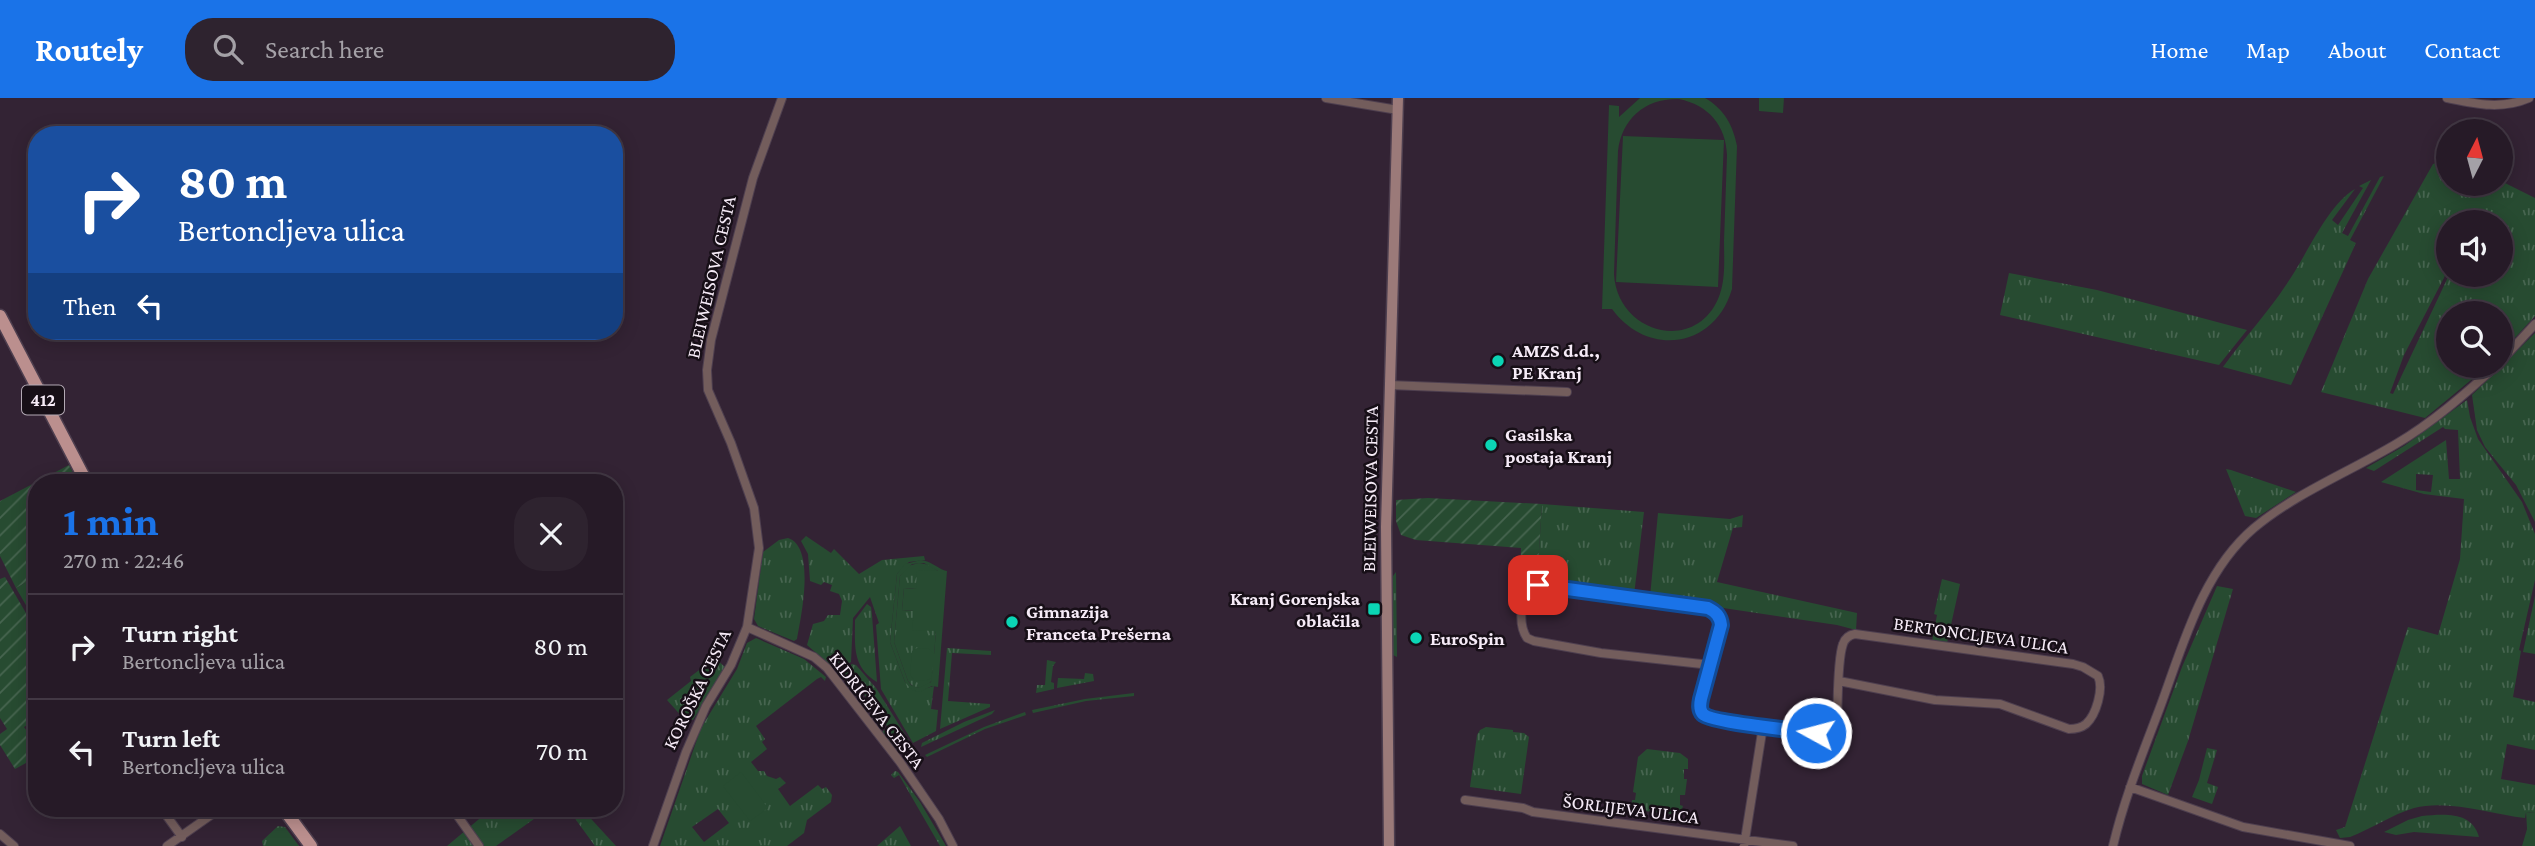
<!DOCTYPE html>
<meta charset="utf-8">
<style>
body{margin:0;font-family:"Crimson Pro",serif;background:#2e232f;color:#f1f3f6;height:100vh;display:flex;flex-direction:column;font-size:26px;white-space:nowrap}
*{box-sizing:border-box;margin:0}
p{font-size:23px;color:#a4a1a7}
.icon{flex:none;width:38px;height:38px;fill:none;stroke:currentColor;stroke-width:2;stroke-linecap:round;stroke-linejoin:round}
.map{position:relative;flex:1;overflow:hidden}
.side{position:absolute;left:28px;top:376px;width:595px;height:343px;display:flex;flex-direction:column;background:#261a27;border-radius:28px;box-shadow:0 4px 18px #0003,0 0 0 2px #423844}
.side>*{flex:none}
.banner{position:absolute;left:28px;top:28px;width:595px;height:214px;border-radius:28px;box-shadow:0 4px 18px #0003,0 0 0 2px #423844;background:#1a4fa0;color:#fff;overflow:hidden}
.needle{width:46px;rotate:6deg}
.buttons{position:absolute;left:2436px;top:21px;display:grid;gap:14px}
.buttons a{display:grid;place-items:center;width:77px;height:77px;border-radius:50%;background:#261a27;box-shadow:0 4px 18px #0003,0 0 0 2px #423844;font-size:35px}
.pin{position:absolute;display:grid;place-items:center;width:60px;height:60px;color:#fff;margin:-30px;border-radius:14px;box-shadow:0 4px 10px #0006}
.me{position:absolute;width:77px;margin:-38px;rotate:277deg;stroke-linejoin:round;filter:drop-shadow(0 0 5px #0008)}
.turn{display:flex;align-items:center;gap:24px;height:147px;padding:0 35px;font-size:32px}
.turn .icon{width:91px;height:91px;stroke-width:2.5}
.turn b{display:block;font-size:49px;line-height:60px}
.then{display:flex;align-items:center;height:66px;padding:0 35px;background:#0003;gap:14px;font-size:26px}
.round{display:grid;place-items:center;flex:none;width:74px;height:74px;border-radius:28px;background:#2e232f}
.headline{display:flex;align-items:center;justify-content:space-between;height:119px;padding:0 35px}
h1{font-size:42px;font-weight:700;line-height:52px;color:#1a73e8}
ul{padding:0;list-style:none}
li{display:flex;align-items:center;gap:21px;height:105px;padding:0 35px;border-top:2px solid #423844}
li div{flex:1}
li b{display:block;font-size:26px}
li em{font-style:normal}
header{display:flex;align-items:center;gap:42px;box-sizing:border-box;height:98px;padding:0 35px;background:#1a73e8;color:#fff}
header strong{font-size:33px}
nav{display:flex;gap:38px;margin-inline-start:auto;font-size:24px}
.search{width:490px;height:63px;background:#2e232f;display:flex;align-items:center;gap:18px;box-sizing:border-box;padding:0 24px;border-radius:28px;color:#a4a1a7;font-size:26px}
.map>svg:first-child{display:block}
.grass{fill:url(#grass-tufts);fill-rule:evenodd}
.park{fill:#274b31;fill-rule:evenodd}
.garden{fill:url(#garden-furrows)}
.lines{fill:none;stroke-linecap:round;stroke-linejoin:round}
.minor-casing{stroke:#4e3f4f;stroke-width:10}
.secondary-casing{stroke:#4e3f4f;stroke-width:13}
.primary-casing{stroke:#4e3f4f;stroke-width:15}
.minor{stroke:#735d5c;stroke-width:8}
.secondary{stroke:#9b7a79;stroke-width:10}
.primary{stroke:#bb8f8e;stroke-width:12}
.route-casing{stroke:#114b97;stroke-width:18}
.route{stroke:#1a73e8;stroke-width:12}
.poi-dot{fill:#0bd5b5;stroke:#170f17;stroke-width:2.5}
.labels{text-anchor:middle;dominant-baseline:central;stroke-width:5;stroke-linejoin:round;paint-order:stroke}
.shield{fill:#170f17;stroke:#b3a9b4;stroke-width:2}
.shield-label{font-size:18px;font-weight:bold;fill:#f6ebf7}
.street-label{font-size:19px;fill:#f6ebf7;stroke:#170f17}
.poi-label{font-size:19px;font-weight:bold;fill:#f6ebf7;stroke:#170f17;text-anchor:start}
</style>
<header>
<strong>Routely</strong>
<div class="search"><svg class="icon" aria-label="search" viewBox="0 0 24 24"><circle cx="10" cy="10" r="6"/><path d="M15 15l6 6"/></svg>Search here</div>
<nav><a>Home</a><a>Map</a><a>About</a><a>Contact</a></nav>
</header>
<div class="map">
<svg width="2535" height="748" viewBox="0 0 2535 748">
<defs>
<pattern id="grass-tufts" width="24" height="20" patternUnits="userSpaceOnUse" patternTransform="scale(1.75)"><rect width="24" height="20" fill="#274b31"/><path d="M3 7l-1-3M5 7V3M7 7l1-3M15 17l-1-3M17 17v-4M19 17l1-3" fill="none" stroke="#476550"/></pattern>
<pattern id="garden-furrows" width="10" height="10" patternUnits="userSpaceOnUse" patternTransform="scale(1.75)"><rect width="10" height="10" fill="#274b31"/><path d="M-1 1l2-2M0 10L10 0M9 11l2-2" fill="none" stroke="#476550"/></pattern>
</defs>
<rect width="100%" height="100%" fill="#332334"/>
<!-- grass -->
<path class="grass" d="M2448 61V86H2501V83L2535 100V218L2501 255V215H2448V268H2488L2425 320 2321 294 2368 181 2433 66ZM2448 124H2501V177H2449L2393 296 2390 295 2404 257 2448 172Z
M2384 78 2350 142 2356 145 2291 287 2223 269C2243 241 2267 216 2286 187 2306 159 2327 107 2355 91L2332 122 2338 127 2363 90 2359 88 2371 82 2342 135 2348 138 2380 79Z
M2009 175 2097 192 2247 232 2219 267 2000 217Z
M2535 235V424L2516 387 2485 349 2477 332 2472 297Z
M2467 302 2470 319 2478 341 2522 404 2535 436V482L2519 552 2521 553 2513 599 2535 604V652L2507 646 2501 681 2535 687V715L2526 714 2525 720C2492 716 2447 701 2414 710 2391 717 2371 731 2350 739L2340 740 2336 732 2345 729 2408 529 2438 537 2460 461 2464 401 2424 396 2381 384 2446 342 2449 381H2460L2458 332 2445 331 2443 329 2374 373 2366 370 2404 348ZM2416 376 2433 377 2431 394 2416 392Z
M2226 371 2231 372 2296 394 2256 420 2245 418Z
M1542 406 1644 414 1634 497 1537 484Z
M1658 415 1730 421 1743 417 1742 429 1733 430 1717 484 1857 515 1856 532 1837 527 1650 499Z
M806 438 831 455 834 451 859 476 882 462 924 458 925 462 909 464 897 476 890 544 905 584 916 593 934 588 931 611 938 612 936 633 913 645 881 591 876 527 879 525 870 499 853 520 851 564 837 573 807 547 813 526 824 523 828 517H840L842 503 839 496 830 493 832 487 824 484 821 487 810 483 808 456 801 443Z
M788 440C816 449 801 519 797 541L794 543 758 528 754 521 763 454 779 442Z
M919 465 930 467 939 474 916 491 904 490 902 512 914 513 936 533 932 582C925 592 915 593 908 583L894 544 900 478 908 468Z
M1396 474 1397 559 1393 557 1392 488 1393 478Z
M37 478V526L16 490Z
M1942 481 1960 486 1947 545 1932 543 1937 517 1934 516Z
M2217 488 2233 491 2188 643 2168 697 2142 686V678L2182 569Z
M2535 498V556L2523 554Z
M867 506 871 509 872 517 877 584C852 569 855 548 855 522Z
M756 540 804 561 826 579 825 583 821 579 817 581 756 628 765 641 762 644 767 651 751 664 758 673H764L767 678 776 681 780 679 786 685 778 691 790 708 818 687 822 691 826 689 832 697 831 704 807 722 804 735 787 748H660L701 630 737 571 747 545ZM718 711 729 725 704 744 692 729Z
M947 550 991 553V557L952 555 948 603 990 606V609L940 631Z
M715 560 726 570 693 622 684 621 667 602 691 583 690 579Z
M1047 562 1056 564 1053 568 1051 584 1054 585V591L1036 595 1037 587H1045Z
M852 566 856 567 876 590 911 646 905 655 897 652 882 634 888 629 849 576 842 580 839 575Z
M1085 575 1093 576 1094 583 1057 590 1058 580 1084 581Z
M1134 595V598L1086 603 1033 615 1032 612 1085 601Z
M995 612 992 616 921 649 922 645 964 624Z
M1025 614 1026 617 985 631 927 659 925 657 984 629Z
M1486 629 1513 632V634L1524 635 1529 639 1521 696 1470 689 1477 637 1480 632Z
M2207 650 2217 652 2207 685 2218 689 2212 706 2192 699 2199 682Z
M1647 651 1680 655 1688 661V671H1684V681H1687L1685 697H1680V707L1683 708 1680 717 1635 712 1631 709 1632 702H1635L1636 695 1633 694 1638 659Z
M895 673 898 674 920 704 946 748H940L899 677 894 680 891 677Z
M491 711H548L496 748H447Z
M568 711H582L616 748H595Z
M2422 718C2444 716 2472 713 2479 739L2414 734 2396 737 2384 734 2408 722Z
M278 728 285 729 299 748H263L262 743Z
M900 728 911 748H877Z"/>
<!-- park -->
<path class="park" d="M1640 0H1705C1724 11 1733 27 1737 48L1732 191C1715 250 1648 260 1612 211H1602L1609 7 1619 8V19ZM1679 1C1708 7 1726 27 1727 57 1726 86 1725 114 1724 143 1724 162 1726 183 1718 201 1694 256 1617 235 1614 176L1618 53C1622 20 1646 0 1679 1Z
M1759 0H1784L1783 15 1759 13Z
M1623 38 1724 42 1718 189 1616 184Z
M921 462C932 463 939 472 947 473L938 589 932 588 919 594 912 592 905 584 890 544 897 476 905 466ZM924 465 938 473 917 472 916 491 904 490 902 512 914 513 912 532 936 533 934 556 929 551 917 550 912 553 910 577 914 582 926 583 931 580 933 568 931 584 919 590 911 587 908 583 894 544 900 478 912 466Z
M741 674 768 710 750 723 723 688Z
M2526 714 2535 715V748H2522L2527 731Z"/>
<!-- garden -->
<path class="garden" d="M69 367 78 385H37V478L16 490 0 458V403Z
M1428 400 1542 406 1537 484H1520L1521 450 1416 442 1401 437 1396 423V402Z
M5 479 37 534V621L24 629 37 648V659L15 671 0 647V636L7 631 0 620V481Z"/>
<g class="lines">
<defs>
<path id="minor" d="M1326 0 1398 12
M2447 0C2476 6 2501 12 2529 0
M2501 263 2535 226
M1389 287 1567 294
M747 529 814 559 827 570 900 664 939 721 953 748
M1711 567 1601 555 1534 543 1527 540C1518 527 1520 500 1531 489L1538 487 1708 510C1743 527 1687 592 1704 617L1722 622 1819 635H1828L1834 632 1837 626C1838 607 1837 562 1843 546 1845 540 1849 537 1855 536L2073 566 2083 569 2098 578C2104 591 2096 617 2086 626 2081 630 2075 631 2069 631L2000 606 1935 602 1839 583
M2130 689 2243 729 2350 748
M1465 702 1523 710 1533 714 1793 748
M161 710 182 739
M452 710 479 748
M0 736 14 748
M167 748 221 710
M653 748 686 654 706 608 731 567 747 529 759 450 754 410 731 345 708 292 707 272 711 242 753 80 782 0
M1744 748 1763 628
M2113 748C2124 701 2142 657 2159 612 2182 551 2201 475 2254 430 2296 395 2349 374 2396 346 2432 325 2465 296 2496 268"/>
<path id="secondary" d="M1389 748 1386 429 1398 0"/>
<path id="primary" d="M0 218 87 385
M283 710 311 748"/>
</defs>
<!-- minor casing -->
<use href="#minor" class="minor-casing"/>
<!-- secondary casing -->
<use href="#secondary" class="secondary-casing"/>
<!-- primary casing -->
<use href="#primary" class="primary-casing"/>
<!-- minor -->
<use href="#minor" class="minor"/>
<!-- secondary -->
<use href="#secondary" class="secondary"/>
<!-- primary -->
<use href="#primary" class="primary"/>
</g>
<g class="lines">
<defs>
<path id="route" d="M1538 487 1708 510C1716 514 1720 518 1721 527L1701 601C1700 606 1699 612 1703 616 1710 624 1799 633 1816 635"/>
</defs>
<!-- route casing -->
<use href="#route" class="route-casing"/>
<!-- route -->
<use href="#route" class="route"/>
</g>
<!-- markers -->
<g class="poi-dot">
<circle cx="1498" cy="263" r="7"/>
<circle cx="1491" cy="347" r="7"/>
<rect x="1367" y="504" width="14" height="14" rx="3.5"/>
<circle cx="1012" cy="524" r="7"/>
<circle cx="1416" cy="540" r="7"/>
</g>
<g class="labels">
<!-- shield labels -->
<rect class="shield" x="22" y="287.5" width="42" height="29" rx="5"/>
<g class="shield-label">
<text x="43" y="302">412</text>
</g>
<!-- street labels -->
<g class="street-label">
<text transform="translate(711 179) rotate(-77)">BLEIWEISOVA CESTA</text>
<text transform="translate(1370 391) rotate(-89)">BLEIWEISOVA CESTA</text>
<text transform="translate(1981 537) rotate(8)">BERTONCLJEVA ULICA</text>
<text transform="translate(697 591) rotate(-64)">KOROŠKA CESTA</text>
<text transform="translate(877 612) rotate(52)">KIDRIČEVA CESTA</text>
<text transform="translate(1631 711) rotate(7)">ŠORLIJEVA ULICA</text>
</g>
<!-- poi labels -->
<g class="poi-label">
<text x="1512" y="252">AMZS d.d.,<tspan x="1512" dy="22">PE Kranj</tspan></text>
<text x="1505" y="336">Gasilska<tspan x="1505" dy="22">postaja Kranj</tspan></text>
<text x="1360" y="500" text-anchor="end">Kranj Gorenjska<tspan x="1360" dy="22">oblačila</tspan></text>
<text x="1026" y="513">Gimnazija<tspan x="1026" dy="22">Franceta Prešerna</tspan></text>
<text x="1430" y="540">EuroSpin</text>
</g>
</g>
</svg>
<div class="buttons">
<a><svg class="needle" viewBox="-14 -14 28 28"><path d="M0-13l5 13h-10z" fill="#e53935"/><path d="M0 13l5-13h-10z" fill="#a4a1a7"/></svg></a>
<a><svg class="icon" aria-label="sound" viewBox="0 0 24 24"><path d="M4 9h4l5-4v14l-5-4H4zM17 9q2 3 0 6"/></svg></a>
<a><svg class="icon" aria-label="search" viewBox="0 0 24 24"><circle cx="10" cy="10" r="6"/><path d="M15 15l6 6"/></svg></a>
</div>
<div class="pin" style="left:1538px;top:487px;background:#d93025"><svg class="icon" aria-label="arrive" viewBox="0 0 24 24"><path d="M6 21V4h12l-3 4 3 4H6"/></svg></div>
<svg class="me" style="left:1816px;top:635px" viewBox="-20 -20 40 40"><circle r="17" fill="#1a73e8" stroke="#fff" stroke-width="3"/><path d="M0-11L8 9 0 5-8 9z" fill="#fff"/></svg>
<div class="banner">
<div class="turn"><svg class="icon" aria-label="right" viewBox="0 0 24 24"><path d="M7 20v-9h11M14 6l5 5-5 5"/></svg><div><b>80 m</b>Bertoncljeva ulica</div></div>
<div class="then">Then<svg class="icon" aria-label="left" viewBox="0 0 24 24"><path d="M17 20v-9H6M10 6l-5 5 5 5"/></svg></div>
</div>
<section class="side">
<div class="headline"><div><h1>1 min</h1><p>270 m · 22:46</p></div><a class="round"><svg class="icon" aria-label="close" viewBox="0 0 24 24"><path d="M6 6l12 12M18 6L6 18"/></svg></a></div>
<ul>
<li><svg class="icon" aria-label="right" viewBox="0 0 24 24"><path d="M7 20v-9h11M14 6l5 5-5 5"/></svg><div><b>Turn right</b><p>Bertoncljeva ulica</p></div><em>80 m</em></li>
<li><svg class="icon" aria-label="left" viewBox="0 0 24 24"><path d="M17 20v-9H6M10 6l-5 5 5 5"/></svg><div><b>Turn left</b><p>Bertoncljeva ulica</p></div><em>70 m</em></li>
</ul>
</section>
</div>
